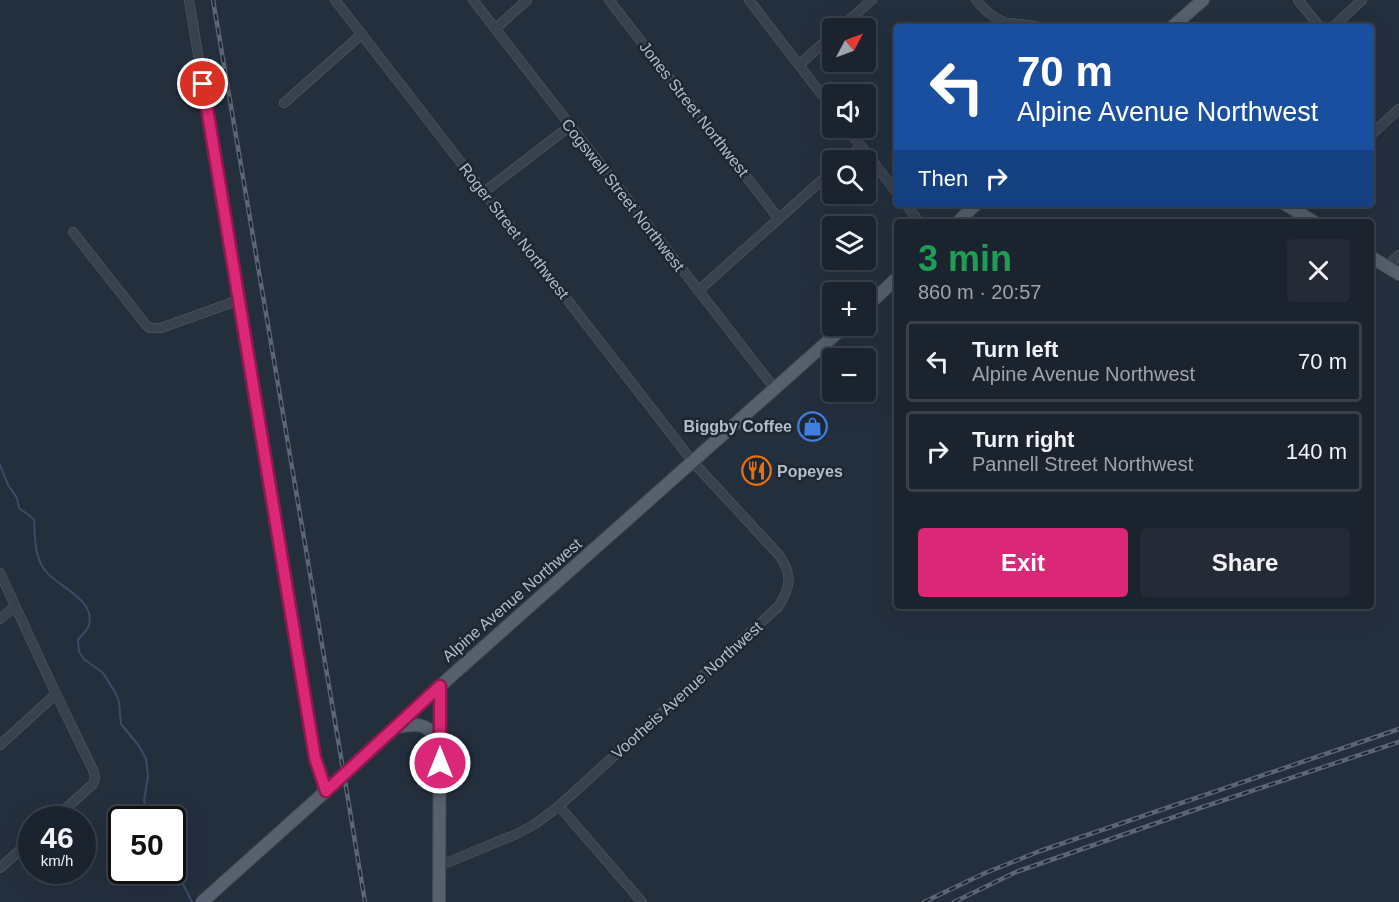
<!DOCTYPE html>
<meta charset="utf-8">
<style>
body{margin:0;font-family:Arial,sans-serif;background:#242b36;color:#f1f3f6;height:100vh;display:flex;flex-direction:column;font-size:22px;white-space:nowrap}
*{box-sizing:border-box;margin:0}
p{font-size:20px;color:#a0a4aa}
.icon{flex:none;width:33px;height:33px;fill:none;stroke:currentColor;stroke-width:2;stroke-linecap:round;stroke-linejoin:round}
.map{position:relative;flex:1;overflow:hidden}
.details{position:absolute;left:894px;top:219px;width:480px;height:390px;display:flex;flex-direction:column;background:#1b232e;border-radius:6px;box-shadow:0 6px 24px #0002,0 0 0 2px #39404a}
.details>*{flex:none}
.guide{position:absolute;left:894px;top:24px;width:480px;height:183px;border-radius:6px;box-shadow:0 6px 24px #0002,0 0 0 2px #39404a;background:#1a4fa0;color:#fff;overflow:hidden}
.needle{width:39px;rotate:49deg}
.buttons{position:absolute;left:822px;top:18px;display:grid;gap:12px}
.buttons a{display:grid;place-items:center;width:54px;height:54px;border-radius:6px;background:#1b232e;box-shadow:0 6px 24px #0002,0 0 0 2px #39404a;font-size:30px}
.speed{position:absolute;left:18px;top:806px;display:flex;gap:12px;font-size:30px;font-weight:700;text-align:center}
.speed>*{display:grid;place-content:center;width:78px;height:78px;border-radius:50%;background:#1b232e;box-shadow:0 6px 24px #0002,0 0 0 2px #39404a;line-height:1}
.speed small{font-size:15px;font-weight:400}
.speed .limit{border:3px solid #111;border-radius:9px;background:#fff;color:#111}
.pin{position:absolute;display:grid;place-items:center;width:51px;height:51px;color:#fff;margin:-26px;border:3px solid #fff;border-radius:50%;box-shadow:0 2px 6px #0007}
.me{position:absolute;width:66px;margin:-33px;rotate:0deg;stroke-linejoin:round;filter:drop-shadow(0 0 4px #0008)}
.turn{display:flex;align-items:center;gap:21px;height:126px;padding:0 24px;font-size:27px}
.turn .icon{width:78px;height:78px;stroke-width:2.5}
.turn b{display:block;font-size:42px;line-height:51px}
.then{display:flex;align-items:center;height:57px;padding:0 24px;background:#0003;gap:12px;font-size:22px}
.round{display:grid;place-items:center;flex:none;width:63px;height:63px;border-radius:6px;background:#242b36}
.overview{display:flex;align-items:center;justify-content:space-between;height:102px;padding:0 24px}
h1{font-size:36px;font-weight:700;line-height:45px;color:#1e9e55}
.action{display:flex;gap:12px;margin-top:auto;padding:12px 24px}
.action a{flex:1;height:69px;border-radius:6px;background:#db2777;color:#fff;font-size:24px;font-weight:700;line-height:69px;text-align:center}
.action a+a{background:#242b36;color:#f1f3f6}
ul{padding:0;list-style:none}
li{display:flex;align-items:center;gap:18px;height:81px;margin:0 12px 9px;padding:0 12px;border:3px solid #39404a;border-radius:6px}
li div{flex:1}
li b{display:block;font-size:22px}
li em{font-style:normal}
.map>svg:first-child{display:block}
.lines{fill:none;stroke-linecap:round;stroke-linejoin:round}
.stream{stroke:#394c67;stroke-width:2}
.minor-casing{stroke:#565f6c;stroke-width:10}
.major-casing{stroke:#414a57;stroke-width:14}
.minor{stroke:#38414e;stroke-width:9}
.major{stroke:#56606e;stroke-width:12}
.rail-casing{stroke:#5a6575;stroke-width:4.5}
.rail{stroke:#1d2633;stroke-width:2;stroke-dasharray:7;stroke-linecap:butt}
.route-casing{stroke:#8e194d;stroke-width:15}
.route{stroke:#db2777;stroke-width:10}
.labels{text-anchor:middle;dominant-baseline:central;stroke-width:5;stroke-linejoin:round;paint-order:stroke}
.street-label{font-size:16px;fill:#b4bcc9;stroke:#1d2633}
.poi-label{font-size:16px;font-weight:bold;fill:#b4bcc9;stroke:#1d2633;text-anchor:end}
</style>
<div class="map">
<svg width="1399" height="902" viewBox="0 0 1399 902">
<rect width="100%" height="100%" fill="#242f3e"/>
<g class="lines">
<!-- stream -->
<path class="stream" d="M0 465 8 485 17 498 19 508 34 519C35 535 34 555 44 569 55 586 96 598 89 625 88 630 81 635 78 640L79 652 84 659 103 673 115 692 119 702 121 724 139 746 146 759 148 776 144 801 151 819
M172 862 192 902"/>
<defs>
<path id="minor" d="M189 0 315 758 326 791
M335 0 693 462 779 555C793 575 791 587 778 607L559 806 535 824 519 833 439 866
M473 0 775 389
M609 0 779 219
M749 0 832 108
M976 0C984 10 995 20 1008 23 1018 24 1028 24 1038 27
M1298 0 1320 27
M1333 27 1362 0
M840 28 872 0
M495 29 527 0
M799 65 832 35
M284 103 362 34
M847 128 897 193
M1371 135 1399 109
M845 160 861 146
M484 192 570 126
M906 204 919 222
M73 232 146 325 150 328H161L239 300
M1387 266 1399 255
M698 291 832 171
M0 573 56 694 94 772 95 778 93 784 54 819
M0 619 15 606
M0 745 56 694
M559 806 642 902
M0 868 32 839"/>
<path id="major" d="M1172 27 1203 0
M1285 204 1314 222
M958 222 976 204
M1371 257 1399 274
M866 307 897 278
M397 727C418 723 431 723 438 745
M202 902 326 791 440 686 845 326
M439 902 440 686"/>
</defs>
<!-- minor casing -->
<use href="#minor" class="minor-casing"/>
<!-- major casing -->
<use href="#major" class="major-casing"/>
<!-- minor -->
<use href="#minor" class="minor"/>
<!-- major -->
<use href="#major" class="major"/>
<defs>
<path id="rail" d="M213 0 341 757 365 902
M924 902 985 873 1040 851 1399 729
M954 902 1016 872 1200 808 1399 742"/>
</defs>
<!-- rail casing -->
<use href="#rail" class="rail-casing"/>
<!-- rail -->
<use href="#rail" class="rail"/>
</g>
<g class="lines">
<defs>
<path id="route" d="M203 84 315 758 326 791 440 686V763"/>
</defs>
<!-- route casing -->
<use href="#route" class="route-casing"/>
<!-- route -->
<use href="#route" class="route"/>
</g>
<!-- icons -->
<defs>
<symbol id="shop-ring" viewBox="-11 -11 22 22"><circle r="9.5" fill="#1d2633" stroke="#3f7fe0" stroke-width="1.5"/><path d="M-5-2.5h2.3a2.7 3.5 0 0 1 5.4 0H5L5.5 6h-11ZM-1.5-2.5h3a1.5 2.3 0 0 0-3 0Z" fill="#3f7fe0"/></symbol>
<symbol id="restaurant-ring" viewBox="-11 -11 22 22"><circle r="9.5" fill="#1d2633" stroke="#e8710a" stroke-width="1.5"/><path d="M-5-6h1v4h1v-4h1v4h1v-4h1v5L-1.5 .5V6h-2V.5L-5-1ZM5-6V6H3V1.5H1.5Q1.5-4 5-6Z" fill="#e8710a"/></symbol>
</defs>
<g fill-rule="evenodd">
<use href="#shop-ring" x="796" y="410" width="33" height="33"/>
<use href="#restaurant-ring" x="740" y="454" width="33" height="33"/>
</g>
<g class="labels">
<!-- street labels -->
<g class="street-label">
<text transform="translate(694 109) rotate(52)">Jones Street Northwest</text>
<text transform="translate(623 195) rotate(52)">Cogswell Street Northwest</text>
<text transform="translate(514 231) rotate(52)">Roger Street Northwest</text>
<text transform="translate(512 600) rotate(-41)">Alpine Avenue Northwest</text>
<text transform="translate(687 690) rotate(-42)">Voorheis Avenue Northwest</text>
</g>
<!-- poi labels -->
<g class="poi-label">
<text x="792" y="426">Biggby Coffee</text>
<text x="777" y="471" text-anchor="start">Popeyes</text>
</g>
</g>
</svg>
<div class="buttons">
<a><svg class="needle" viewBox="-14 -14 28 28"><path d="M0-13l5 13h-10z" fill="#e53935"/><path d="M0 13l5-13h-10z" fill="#a0a4aa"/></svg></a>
<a><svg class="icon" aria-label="sound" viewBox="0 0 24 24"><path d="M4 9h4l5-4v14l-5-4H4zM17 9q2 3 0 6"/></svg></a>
<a><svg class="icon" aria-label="search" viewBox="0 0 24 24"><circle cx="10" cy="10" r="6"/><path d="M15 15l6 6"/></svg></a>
<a><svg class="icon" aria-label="layers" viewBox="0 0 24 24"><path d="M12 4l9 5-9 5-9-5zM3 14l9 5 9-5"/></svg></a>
<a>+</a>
<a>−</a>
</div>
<div class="speed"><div>46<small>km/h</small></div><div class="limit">50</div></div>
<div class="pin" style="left:203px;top:84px;background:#d93025"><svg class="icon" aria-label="arrive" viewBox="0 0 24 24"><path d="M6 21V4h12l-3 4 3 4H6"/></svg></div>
<svg class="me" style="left:440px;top:763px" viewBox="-20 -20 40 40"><circle r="17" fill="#db2777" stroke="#fff" stroke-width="3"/><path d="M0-11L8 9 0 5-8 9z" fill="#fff"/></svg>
<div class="guide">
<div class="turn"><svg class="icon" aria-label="left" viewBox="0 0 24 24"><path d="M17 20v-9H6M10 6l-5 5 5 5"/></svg><div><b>70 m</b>Alpine Avenue Northwest</div></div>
<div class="then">Then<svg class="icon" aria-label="right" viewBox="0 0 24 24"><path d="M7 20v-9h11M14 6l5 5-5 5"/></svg></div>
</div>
<section class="details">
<div class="overview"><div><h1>3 min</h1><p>860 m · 20:57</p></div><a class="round"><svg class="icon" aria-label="close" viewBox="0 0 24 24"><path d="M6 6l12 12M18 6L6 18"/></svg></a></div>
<ul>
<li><svg class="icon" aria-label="left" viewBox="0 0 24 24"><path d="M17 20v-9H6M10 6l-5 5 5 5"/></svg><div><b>Turn left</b><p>Alpine Avenue Northwest</p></div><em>70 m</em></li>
<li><svg class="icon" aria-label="right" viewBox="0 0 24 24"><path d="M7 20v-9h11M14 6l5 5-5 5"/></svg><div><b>Turn right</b><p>Pannell Street Northwest</p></div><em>140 m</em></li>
</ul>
<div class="action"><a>Exit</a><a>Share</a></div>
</section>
</div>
